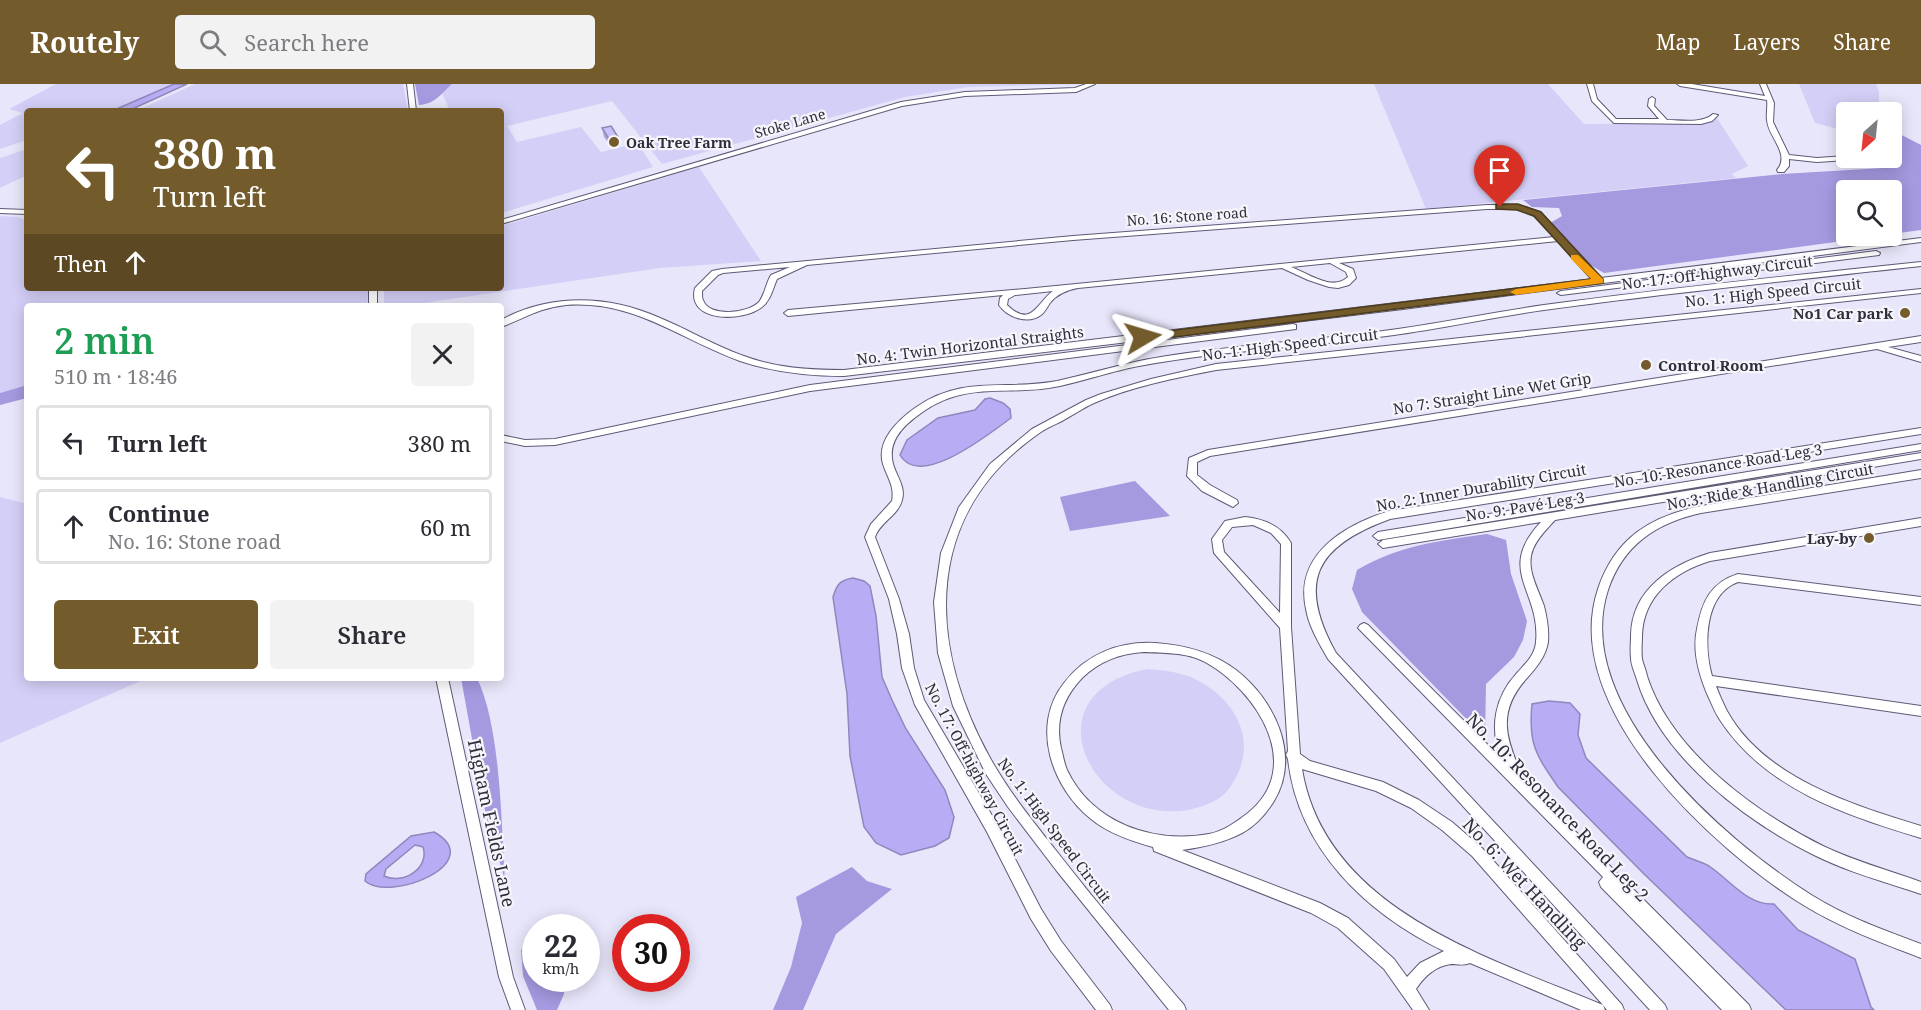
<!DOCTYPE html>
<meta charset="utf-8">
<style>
body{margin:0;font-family:"Noto Serif",serif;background:#f2f2f3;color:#2b2b33;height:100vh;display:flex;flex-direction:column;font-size:22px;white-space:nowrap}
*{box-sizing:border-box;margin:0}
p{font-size:20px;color:#7c7c81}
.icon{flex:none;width:33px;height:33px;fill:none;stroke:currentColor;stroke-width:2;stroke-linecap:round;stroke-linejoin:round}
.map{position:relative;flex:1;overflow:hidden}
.details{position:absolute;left:24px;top:219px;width:480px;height:378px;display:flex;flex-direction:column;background:#fff;border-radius:6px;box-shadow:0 3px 15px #0003}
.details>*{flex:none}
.top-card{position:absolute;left:24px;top:24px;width:480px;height:183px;border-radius:6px;box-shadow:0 3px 15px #0003;background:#745b2c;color:#fff;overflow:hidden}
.needle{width:39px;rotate:207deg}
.tools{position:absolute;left:1836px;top:18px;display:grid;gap:12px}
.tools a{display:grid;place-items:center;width:66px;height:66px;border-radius:6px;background:#fff;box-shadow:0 3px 15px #0003;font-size:30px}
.speed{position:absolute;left:522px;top:830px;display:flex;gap:12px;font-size:30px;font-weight:700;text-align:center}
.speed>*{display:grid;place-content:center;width:78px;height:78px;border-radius:50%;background:#fff;box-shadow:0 3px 15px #0003;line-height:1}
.speed small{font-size:15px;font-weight:400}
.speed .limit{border:9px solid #d22;background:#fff;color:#111}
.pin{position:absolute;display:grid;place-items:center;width:51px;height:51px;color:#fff;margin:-62px -26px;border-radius:50% 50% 50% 0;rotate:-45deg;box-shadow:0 0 6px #0007}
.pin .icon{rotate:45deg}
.me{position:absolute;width:66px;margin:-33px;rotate:83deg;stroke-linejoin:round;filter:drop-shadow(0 0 4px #0008)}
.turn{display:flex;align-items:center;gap:21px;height:126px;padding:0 30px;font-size:27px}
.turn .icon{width:78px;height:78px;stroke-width:2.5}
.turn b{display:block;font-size:42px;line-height:51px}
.then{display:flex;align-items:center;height:57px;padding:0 30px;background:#0003;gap:12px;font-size:22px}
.round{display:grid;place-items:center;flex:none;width:63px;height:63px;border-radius:6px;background:#f2f2f3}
.overview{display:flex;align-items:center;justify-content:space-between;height:102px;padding:0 30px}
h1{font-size:36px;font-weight:600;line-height:45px;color:#1e9e55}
.cta{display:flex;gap:12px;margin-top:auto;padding:12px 30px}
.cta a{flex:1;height:69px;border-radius:6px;background:#745b2c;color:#fff;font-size:24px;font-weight:600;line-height:69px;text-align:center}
.cta a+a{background:#f2f2f3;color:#2b2b33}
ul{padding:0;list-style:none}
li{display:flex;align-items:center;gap:18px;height:75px;margin:0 12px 9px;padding:0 18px;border:3px solid #e1e1e2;border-radius:6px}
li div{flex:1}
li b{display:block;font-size:22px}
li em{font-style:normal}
header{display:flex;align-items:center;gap:36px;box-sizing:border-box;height:84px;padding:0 30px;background:#745b2c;color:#fff}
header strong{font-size:28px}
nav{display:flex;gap:33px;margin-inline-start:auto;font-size:21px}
.search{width:420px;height:54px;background:#f2f2f3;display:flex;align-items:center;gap:15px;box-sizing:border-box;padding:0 21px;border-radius:6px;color:#7c7c81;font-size:22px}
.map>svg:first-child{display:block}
.green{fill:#d4cff7}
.forest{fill:#a599e0}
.water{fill:#b8adf5;stroke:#8f87bd;stroke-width:1.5;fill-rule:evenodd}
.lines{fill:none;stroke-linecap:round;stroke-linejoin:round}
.minor-casing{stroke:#5e5a76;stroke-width:2}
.minor{fill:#fff;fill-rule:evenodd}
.wall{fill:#ada6d8}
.shaded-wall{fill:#8d87b0}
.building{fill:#c9c1fb;stroke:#8d87b0;stroke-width:1.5}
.route{fill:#745b2c;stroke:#4b3b1d;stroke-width:1.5}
.slow{fill:#f59e0b}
.poi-dot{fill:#745b2c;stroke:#f6f5fc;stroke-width:2}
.labels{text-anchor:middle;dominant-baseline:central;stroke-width:4.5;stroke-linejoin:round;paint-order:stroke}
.far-street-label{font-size:14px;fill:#302e3a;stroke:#f6f5fc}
.far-poi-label{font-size:14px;font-weight:bold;fill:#302e3a;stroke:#f6f5fc;text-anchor:start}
.street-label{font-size:15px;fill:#302e3a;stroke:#f6f5fc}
.poi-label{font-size:15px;font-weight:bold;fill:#302e3a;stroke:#f6f5fc;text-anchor:end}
.near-street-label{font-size:18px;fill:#302e3a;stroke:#f6f5fc}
</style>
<header>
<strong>Routely</strong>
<div class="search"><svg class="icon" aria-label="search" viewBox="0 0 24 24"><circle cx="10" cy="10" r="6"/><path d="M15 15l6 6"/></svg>Search here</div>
<nav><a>Map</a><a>Layers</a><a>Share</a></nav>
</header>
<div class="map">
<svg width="1921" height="926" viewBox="0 0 1921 926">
<rect width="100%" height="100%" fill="#e8e6fa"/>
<!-- green -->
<path class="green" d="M56 0H174L112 27H27V56L0 65V41L23 29 9 25Z
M195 0H403L408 27H136Z
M452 0H1083L968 3 905 13 662 80 612 17 507 42 517 58 581 43 601 68 638 59 653 83 501 129V27H450L442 9Z
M1374 0H1548L1584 40 1702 39 1714 37 1715 31 1748 82 1732 90 1736 94 1426 125Z
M1799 0H1876L1879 8V28H1846V47L1815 39Z
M27 65V91L0 104V74Z
M699 83 761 177 660 184 404 222H384V204H501V142Z
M0 132 18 133 27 137V204H369L367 222H27V301L0 309Z
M0 413 27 420V594H147L0 659Z
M1147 585C1163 586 1180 588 1195 595 1241 618 1260 664 1228 706 1219 718 1201 723 1188 726 1090 742 1026 609 1147 585Z"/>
<!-- forest -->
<path class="forest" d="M415 0H452C441 10 435 20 419 21Z
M1892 46 1921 61V146L1892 150V106H1846V152H1880L1604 189 1587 179 1550 139 1562 132 1559 124 1532 123 1523 116 1782 90 1900 83 1892 72Z
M27 301V314L0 321V309Z
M1135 397 1170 432 1070 447 1060 413Z
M1487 450 1506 456 1511 490 1527 537 1523 556 1514 573 1486 600 1485 654 1362 528 1352 505 1357 486C1400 461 1438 457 1487 450Z
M461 594H477C501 644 501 739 505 796L486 732Z
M852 783 867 797 892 805 836 850 803 926H773L791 883 802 839 796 813Z
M521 865 535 878 536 894H564V910L557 926H537L523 892Z"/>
<!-- water -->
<path class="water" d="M174 0H187L128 27H112Z
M990 314 1003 319 1010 325 1011 334C990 349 920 406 900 371L907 356 938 334 975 326 985 315Z
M853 494 864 497 870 502 876 532 882 593 892 616 906 645 945 706 954 733 949 754 935 762 901 771 876 759 864 743 850 672 847 610 833 513C837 500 840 496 853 494Z
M1549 617 1570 619 1580 630 1578 651 1586 674 1687 773C1694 776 1702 778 1709 782 1730 796 1748 822 1774 820L1798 846 1855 875 1871 923 1874 926H1786L1644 790 1558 703C1536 671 1528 660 1532 620Z
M434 748C489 779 389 819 365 797L366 790 411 752ZM415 761 423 763C430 785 402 801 384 792L386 785Z"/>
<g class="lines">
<defs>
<path id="minor" d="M407 0H413L416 27H410Z
M1086 0H1095L1076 8 965 12 902 22 501 140V136L901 18 965 8 1075 4Z
M1587 0H1593L1597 15 1616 35H1659L1648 22 1649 15 1652 13 1655 15 1654 22 1667 36C1681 36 1702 40 1713 30L1718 31 1712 37 1701 40 1614 39 1592 17Z
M1677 0H1692L1765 12 1760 0H1766L1774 19 1773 38 1789 71 1817 74 1846 72V74H1851L1847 76 1817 78 1789 75V82L1784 88H1778L1777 86C1791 70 1768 53 1767 36 1766 29 1768 23 1767 16L1680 2Z
M1487 121H1518L1540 128 1601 194 1921 154V158L1403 225 844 292C808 292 773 288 740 277 679 255 635 216 566 221 539 224 525 234 501 243V236C551 209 609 211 660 234 689 246 715 262 744 272 776 284 810 286 844 286L1593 195 1558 157 1339 179 1353 185 1356 194 1349 201 1338 204 1329 203 1308 196 1282 184 1078 204C1067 206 1057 210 1050 219 1047 223 1045 228 1041 231 1028 241 1007 233 999 221L1000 214 1003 211 788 232 784 229 788 226 1025 205 1554 153 1534 132 1517 125H1487L1073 156 807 181 777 195C773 204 771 216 762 223 744 238 686 239 695 204L712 187 722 185 1073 152ZM1330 179 1346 188 1348 193C1332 208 1308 189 1291 183ZM790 183 771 191C766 199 765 210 759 218 749 229 709 234 703 216 702 215 702 207 702 207L718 191 723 189ZM1053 207C1037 218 1032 245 1007 221L1008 215 1015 211Z
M0 125 27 126V130L0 129Z
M1876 167 1880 169 1879 171 1561 211 1557 209 1561 207Z
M1921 178V182C1795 196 1669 209 1544 226 1494 233 1444 244 1394 251 1310 263 1223 266 1139 282 1112 287 1087 296 1060 302 1011 313 969 296 924 327 902 342 883 360 896 388 900 397 905 406 902 416 898 432 880 438 875 453L899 515 909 550 914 584 924 616 997 740 1041 825 1061 857 1110 921 1112 926H1096L1051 867 1031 835 987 748 915 621 902 584 897 550 889 515 865 453 871 440 892 417C895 402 887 393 883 380 876 357 898 336 915 324 963 290 1005 307 1057 297 1094 289 1130 277 1167 272 1244 260 1322 256 1398 245 1447 238 1495 228 1544 221 1669 204 1795 191 1921 178Z
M369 204H377V222H369Z
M1921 205V209L1216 286C1175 294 1133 302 1094 319 1083 324 1073 331 1062 337 1054 341 1046 344 1038 350 923 431 927 558 989 672 1007 705 1031 735 1054 764 1096 818 1140 870 1184 921L1186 926H1169L1056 786 1008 723 986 690 953 622 938 569 934 518 941 469 959 423 990 380 1032 345 1086 316 1101 310 1151 295 1216 280Z
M1293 240 1296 241V245L810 307 555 361 525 362 501 357V351L525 356 555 355 810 301Z
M1921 252V258L1888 263 1921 272V278L1877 265 1210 372 1197 378V391L1210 401 1237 416 1238 419 1233 423 1202 407 1187 392 1189 374 1208 366Z
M1921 344V350L1390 435C1316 462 1296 497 1336 569L1665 921 1667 926H1650L1328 575C1319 559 1309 543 1306 525 1294 470 1345 441 1389 427Z
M1921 360V366L1378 456 1373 452 1378 448Z
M1921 369V375L1555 436C1547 445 1538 453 1533 465 1525 484 1538 504 1544 522 1547 534 1549 546 1548 558 1546 572 1536 584 1527 594 1497 627 1505 654 1522 691L1521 693 1749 921 1751 926H1722L1601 803 1599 798 1603 793 1358 544 1360 541 1364 539 1368 541 1501 674C1489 643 1495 613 1517 589 1525 580 1535 571 1536 558 1541 506 1495 487 1541 438L1383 464 1378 460 1383 456Z
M1921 386V394L1701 429C1656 439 1623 461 1608 506 1570 623 1725 757 1813 812 1847 833 1884 846 1921 860V874C1882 859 1841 844 1805 822 1715 767 1558 624 1598 505 1615 454 1651 432 1701 422Z
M1245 433C1265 435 1281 442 1291 459V543L1300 670 1310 677 1383 698 1419 716 1452 738 1482 764 1622 921 1624 926H1607L1603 921 1605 926H1581L1470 879C1463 882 1457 880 1451 880 1435 882 1424 893 1416 905L1429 926H1413L1384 885 1338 844 1311 829 1154 767 1153 763C1131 757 1108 749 1091 735 1052 704 1030 642 1064 599 1086 570 1120 557 1155 559 1185 561 1212 568 1236 586 1275 616 1301 672 1274 717 1266 730 1255 742 1242 749 1223 759 1203 763 1182 766L1320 819 1348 834 1394 875 1407 893 1420 879 1444 867C1366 829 1298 765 1288 675L1286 671 1288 667 1280 544 1214 469 1212 455 1225 437ZM1253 441 1271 449 1281 460 1280 529 1224 468 1222 456 1232 443ZM1143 568C1163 569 1187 568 1205 578 1256 606 1306 682 1248 729 1236 738 1224 747 1209 750 1153 760 1092 739 1067 686 1064 679 1063 671 1061 664 1055 637 1063 614 1082 594 1100 577 1119 570 1143 568ZM1302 685 1376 707 1411 724 1442 746 1472 772 1603 921C1490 874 1325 826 1302 685Z
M1921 434V442L1710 477C1674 488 1643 512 1642 552 1642 559 1641 567 1642 575 1643 580 1646 586 1647 592 1671 667 1755 728 1823 762 1854 777 1888 786 1921 798V810C1885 798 1848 788 1814 771 1745 737 1660 672 1637 596 1635 589 1631 581 1631 574 1630 566 1631 559 1631 551 1632 505 1671 481 1710 469Z
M1738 490 1921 513V521L1738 498C1703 511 1704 563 1712 592L1921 622V632L1716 602C1719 610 1723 619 1727 627 1764 694 1853 721 1921 742V754C1846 731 1765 705 1720 636 1715 629 1712 620 1708 612 1699 591 1692 567 1697 545 1702 518 1710 499 1738 490Z
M436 594H448L513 893 525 926H511L499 893Z"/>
</defs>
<!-- minor casing -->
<use href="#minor" class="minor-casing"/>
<!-- minor -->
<use href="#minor" class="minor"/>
</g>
<!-- wall -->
<path class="wall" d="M602 44 620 61 612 64 604 53Z"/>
<!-- shaded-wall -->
<path class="shaded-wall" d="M618 53 620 61 612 64 609 55Z"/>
<!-- building -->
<path class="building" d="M611 42 618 53 609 55 602 44Z"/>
<!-- route -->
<path class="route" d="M1500 120H1518L1541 128 1603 195V199L1143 257 1137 253 1143 250 1591 195 1534 132 1517 126 1496 125V120Z"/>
<!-- slow -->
<path class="slow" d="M1571 171H1578L1603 195V199L1516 211 1510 208 1516 205 1591 195 1571 175Z"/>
<!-- markers -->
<g class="poi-dot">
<circle cx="614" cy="58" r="6"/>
<circle cx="1905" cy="229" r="6"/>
<circle cx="1646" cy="281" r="6"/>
<circle cx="1869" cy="454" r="6"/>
</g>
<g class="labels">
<!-- far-street labels -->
<g class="far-street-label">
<text transform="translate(790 39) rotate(-16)">Stoke Lane</text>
<text transform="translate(1187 132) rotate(-4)">No. 16: Stone road</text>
</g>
<!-- far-poi labels -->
<g class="far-poi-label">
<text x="626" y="58">Oak Tree Farm</text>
</g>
<!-- street labels -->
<g class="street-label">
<text transform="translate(1717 188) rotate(-7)">No. 17: Off-highway Circuit</text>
<text transform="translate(1773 208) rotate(-6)">No. 1: High Speed Circuit</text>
<text transform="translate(1290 260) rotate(-7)">No. 1: High Speed Circuit</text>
<text transform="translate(970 261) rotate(-7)">No. 4: Twin Horizontal Straights</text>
<text transform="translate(1492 309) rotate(-9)">No 7: Straight Line Wet Grip</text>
<text transform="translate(1718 381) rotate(-9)">No. 10: Resonance Road Leg 3</text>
<text transform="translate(1770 402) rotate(-10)">No.3: Ride &amp; Handling Circuit</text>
<text transform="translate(1481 403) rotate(-10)">No. 2: Inner Durability Circuit</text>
<text transform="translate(1525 422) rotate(-9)">No. 9: Pavé Leg 3</text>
<text transform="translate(975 685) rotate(62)">No. 17: Off-highway Circuit</text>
<text transform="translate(1055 746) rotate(53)">No. 1: High Speed Circuit</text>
</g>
<!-- poi labels -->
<g class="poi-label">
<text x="1893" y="229">No1 Car park</text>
<text x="1658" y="281" text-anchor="start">Control Room</text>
<text x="1857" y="454">Lay-by</text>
</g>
<!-- near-street labels -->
<g class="near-street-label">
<text transform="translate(1558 723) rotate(46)">No. 10: Resonance Road Leg 2</text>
<text transform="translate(492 739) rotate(78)">Higham Fields Lane</text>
<text transform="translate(1525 799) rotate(47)">No. 6: Wet Handling</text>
</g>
</g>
</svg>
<div class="tools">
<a><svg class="needle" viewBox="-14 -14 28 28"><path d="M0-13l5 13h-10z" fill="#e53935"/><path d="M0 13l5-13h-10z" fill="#7c7c81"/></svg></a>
<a><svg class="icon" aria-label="search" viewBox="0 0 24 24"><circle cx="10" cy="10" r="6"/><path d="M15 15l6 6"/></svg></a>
</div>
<div class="speed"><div>22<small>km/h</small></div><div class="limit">30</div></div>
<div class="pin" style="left:1500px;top:123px;background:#d93025"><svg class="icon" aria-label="arrive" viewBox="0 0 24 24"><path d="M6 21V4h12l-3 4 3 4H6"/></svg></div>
<svg class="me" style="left:1143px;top:253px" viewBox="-20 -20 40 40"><path d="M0-17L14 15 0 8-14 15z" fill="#745b2c" stroke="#fff" stroke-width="4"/></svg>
<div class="top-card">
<div class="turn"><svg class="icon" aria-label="left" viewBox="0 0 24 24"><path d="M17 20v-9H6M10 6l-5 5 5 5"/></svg><div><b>380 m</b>Turn left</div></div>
<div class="then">Then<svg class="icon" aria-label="ahead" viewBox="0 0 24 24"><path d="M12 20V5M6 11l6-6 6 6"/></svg></div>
</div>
<section class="details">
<div class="overview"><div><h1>2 min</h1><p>510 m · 18:46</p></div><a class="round"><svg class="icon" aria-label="close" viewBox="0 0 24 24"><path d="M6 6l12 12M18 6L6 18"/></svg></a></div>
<ul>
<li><svg class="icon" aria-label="left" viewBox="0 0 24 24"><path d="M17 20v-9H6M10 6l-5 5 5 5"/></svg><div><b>Turn left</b></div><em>380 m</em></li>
<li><svg class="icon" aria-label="ahead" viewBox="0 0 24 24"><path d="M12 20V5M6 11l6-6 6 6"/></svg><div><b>Continue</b><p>No. 16: Stone road</p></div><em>60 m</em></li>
</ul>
<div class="cta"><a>Exit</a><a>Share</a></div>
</section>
</div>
